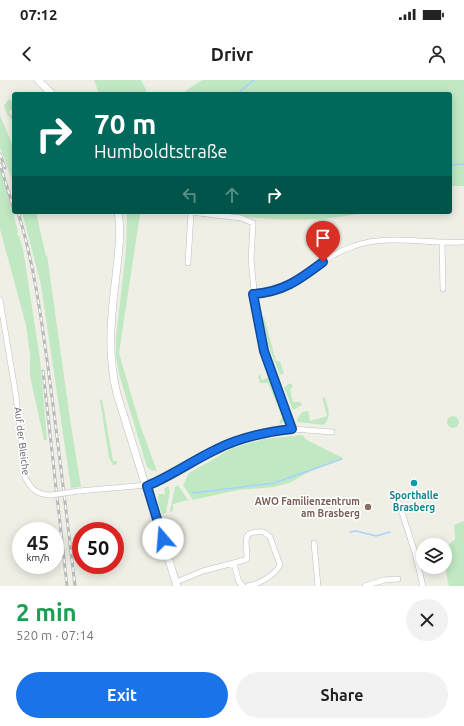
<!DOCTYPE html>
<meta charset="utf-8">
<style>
body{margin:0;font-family:Ubuntu,sans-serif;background:#f2f2f2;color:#222;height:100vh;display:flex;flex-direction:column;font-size:15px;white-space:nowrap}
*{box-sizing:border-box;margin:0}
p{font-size:13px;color:#767676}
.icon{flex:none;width:22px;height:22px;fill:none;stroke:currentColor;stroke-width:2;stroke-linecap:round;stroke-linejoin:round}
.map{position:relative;height:506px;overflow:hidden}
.details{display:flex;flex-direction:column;background:#fff;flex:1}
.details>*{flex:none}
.banner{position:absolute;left:12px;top:12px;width:440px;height:122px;border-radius:4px;box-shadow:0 2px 10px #0003;background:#00695c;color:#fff;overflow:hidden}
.controls{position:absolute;left:416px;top:458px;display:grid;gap:8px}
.controls a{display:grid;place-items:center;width:36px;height:36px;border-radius:50%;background:#fff;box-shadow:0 2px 10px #0003;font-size:20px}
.speed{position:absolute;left:12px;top:442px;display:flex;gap:8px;font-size:20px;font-weight:700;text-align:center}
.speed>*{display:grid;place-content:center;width:52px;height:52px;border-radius:50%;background:#fff;box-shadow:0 2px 10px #0003;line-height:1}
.speed small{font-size:10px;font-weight:400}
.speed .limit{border:6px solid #d22;background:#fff;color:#111}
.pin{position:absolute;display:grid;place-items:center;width:34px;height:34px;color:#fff;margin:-41px -17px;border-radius:50% 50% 50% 0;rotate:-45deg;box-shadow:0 0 4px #0007}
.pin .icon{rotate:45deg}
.me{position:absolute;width:44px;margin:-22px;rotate:342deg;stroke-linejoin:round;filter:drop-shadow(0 0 3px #0008)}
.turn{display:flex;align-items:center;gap:14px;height:84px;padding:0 16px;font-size:18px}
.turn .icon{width:52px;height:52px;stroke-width:2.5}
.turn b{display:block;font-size:28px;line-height:34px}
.lanes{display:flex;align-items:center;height:38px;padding:0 16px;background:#0003;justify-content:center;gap:20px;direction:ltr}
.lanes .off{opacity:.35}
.round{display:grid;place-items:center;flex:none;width:42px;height:42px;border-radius:21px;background:#f2f2f2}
.overview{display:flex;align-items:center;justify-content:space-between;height:68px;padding:0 16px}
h1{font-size:24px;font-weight:700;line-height:30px;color:#1e9e55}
.action{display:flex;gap:8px;margin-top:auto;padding:8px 16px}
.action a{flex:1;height:46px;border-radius:24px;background:#1a73e8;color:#fff;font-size:16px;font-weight:700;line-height:46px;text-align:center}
.action a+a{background:#f2f2f2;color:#222}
.status{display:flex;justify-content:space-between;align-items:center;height:28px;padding:0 20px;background:#fff;direction:ltr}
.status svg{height:11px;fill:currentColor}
header{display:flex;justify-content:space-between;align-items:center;height:52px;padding:0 16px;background:#fff;font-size:18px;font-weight:700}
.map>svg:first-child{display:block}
.green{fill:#c0e9c3}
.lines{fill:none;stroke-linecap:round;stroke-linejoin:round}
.stream{stroke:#a6d2ff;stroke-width:1.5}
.minor-casing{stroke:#bdbec5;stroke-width:6}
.secondary-casing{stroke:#babdc4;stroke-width:8}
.minor{stroke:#fff;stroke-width:5}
.secondary{stroke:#fff;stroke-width:7}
.rail-casing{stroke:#b8b9ba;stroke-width:3}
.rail{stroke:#fff;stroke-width:1.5;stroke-dasharray:4.5;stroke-linecap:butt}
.minor-bridge-casing{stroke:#bdbec5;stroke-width:6;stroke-linecap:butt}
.minor-bridge{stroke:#fff;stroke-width:5}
.route-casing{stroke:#114b97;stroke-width:10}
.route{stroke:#1a73e8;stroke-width:7}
.culture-dot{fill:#0f9aa8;stroke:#fff;stroke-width:1.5}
.education-dot{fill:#8d6e63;stroke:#fff;stroke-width:1.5}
.labels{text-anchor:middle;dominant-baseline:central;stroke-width:3;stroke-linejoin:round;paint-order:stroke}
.street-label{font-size:10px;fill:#5d6067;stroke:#fff}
.culture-label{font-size:10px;font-weight:bold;fill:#0d838f;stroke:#fff}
.education-label{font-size:10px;font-weight:bold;fill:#785e54;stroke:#fff;text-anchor:end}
</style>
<div class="status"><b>07:12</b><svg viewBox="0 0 49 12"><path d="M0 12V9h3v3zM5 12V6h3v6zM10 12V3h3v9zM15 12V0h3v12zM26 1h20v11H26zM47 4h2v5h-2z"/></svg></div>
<header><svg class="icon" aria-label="back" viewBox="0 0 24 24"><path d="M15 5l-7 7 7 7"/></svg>Drivr<svg class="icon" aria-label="person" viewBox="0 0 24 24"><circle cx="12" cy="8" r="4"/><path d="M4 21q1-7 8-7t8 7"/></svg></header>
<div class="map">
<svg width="464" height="506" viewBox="0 0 464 506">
<rect width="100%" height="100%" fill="#f0efe5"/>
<!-- green -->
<path class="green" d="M94 0H141L148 14H99Z
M202 0H464V106H450V14H181Z
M9 19 14 24V27L9 32 14 38V42L7 34 4 26Z
M0 35 14 69V105L0 68Z
M0 88 18 151 17 154 19 156 23 169 40 279 47 360H44L30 296V275L26 245 0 149Z
M22 132H36L46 176 47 175 70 339 81 407 71 408 41 205Z
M127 132H143L140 134 119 273 140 345 157 391 151 390 147 387 119 294 116 277V257L126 170Z
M210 132H363C322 144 253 140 210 132Z
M262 237H264L276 281H280L284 293 280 295 269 267Z
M260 294 262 300 270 297 285 336 284 341 281 344 279 342 282 337 268 303H260L258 296Z
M289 304 291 303 293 307 290 309 293 322H300L302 325 293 330 284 307Z
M322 317 325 318C328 328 332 336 324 345L298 342 297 340 302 332 308 331 310 341 327 336Z
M102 319 113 381H117V384L113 385 109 378 100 320Z
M447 342a6 6 0 1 1 12 0a6 6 0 1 1-12 0Z
M302 355 307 360 343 378 311 391 289 403 274 407 238 410 193 420 183 405 189 393 233 368 264 359Z
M178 405 188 420 173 424V431L170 432 175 407Z
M168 406 170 411 166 433 162 434C159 427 157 421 159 414H165L164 409Z
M464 441V506H449L445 487V468L455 459 454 445Z"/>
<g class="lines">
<!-- stream -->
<path class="stream" d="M237 14 254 0
M450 85 464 84
M193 413 274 403 342 379
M350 452 356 451 376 456 390 452"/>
<defs>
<path id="minor" d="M190 132 241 138 253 143 251 179 257 241 267 283 293 349
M442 163 443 209
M188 183 191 132
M253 214C301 211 313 179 354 166 389 154 428 164 464 162
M0 220 16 316 25 397C31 409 37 415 51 415
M79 411 147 405 173 394 216 369 252 355 293 349 332 352
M399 423 415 473 423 506
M314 463 318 506
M234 484 239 502 243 506
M176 502 203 491 245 480 247 478C247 461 240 450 264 452L270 457 280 485C275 495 259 504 248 506
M365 506 384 500 398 499"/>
<path id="secondary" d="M38 0 52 14
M118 132C122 153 118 174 116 196 111 236 107 274 117 314L177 506"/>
</defs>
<!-- minor casing -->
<use href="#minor" class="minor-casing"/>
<!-- secondary casing -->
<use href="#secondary" class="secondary-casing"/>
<!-- minor -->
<use href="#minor" class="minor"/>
<!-- secondary -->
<use href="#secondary" class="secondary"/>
<defs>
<path id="rail" d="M0 74 5 88
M0 84 14 130
M18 132C35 187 42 244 50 302 59 370 67 438 75 506
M43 291 67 506"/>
</defs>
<!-- rail casing -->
<use href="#rail" class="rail-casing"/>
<!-- rail -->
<use href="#rail" class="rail"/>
<defs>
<path id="minor-bridge" d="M51 415 79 411"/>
</defs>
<!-- minor-bridge casing -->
<use href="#minor-bridge" class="minor-bridge-casing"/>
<!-- minor-bridge -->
<use href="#minor-bridge" class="minor-bridge"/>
</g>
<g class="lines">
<defs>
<path id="route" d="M163 459 147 406C171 396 192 381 215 370 240 357 265 352 292 349L264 271 253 214C283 212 299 200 323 182"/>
</defs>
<!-- route casing -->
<use href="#route" class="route-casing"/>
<!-- route -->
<use href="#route" class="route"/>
</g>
<!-- markers -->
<circle class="culture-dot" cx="414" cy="403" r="4"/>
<circle class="education-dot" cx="368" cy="427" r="4"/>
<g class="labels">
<!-- street labels -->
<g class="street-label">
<text transform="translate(22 361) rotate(83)">Auf der Bleiche</text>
</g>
<!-- culture labels -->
<g class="culture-label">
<text x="414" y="415">Sporthalle<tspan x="414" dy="12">Brasberg</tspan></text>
</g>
<!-- education labels -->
<g class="education-label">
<text x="360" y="421">AWO Familienzentrum<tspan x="360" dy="12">am Brasberg</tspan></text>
</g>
</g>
</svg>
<div class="controls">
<a><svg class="icon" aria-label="layers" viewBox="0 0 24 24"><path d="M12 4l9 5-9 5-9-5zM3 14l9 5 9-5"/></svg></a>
</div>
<div class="speed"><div>45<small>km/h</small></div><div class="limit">50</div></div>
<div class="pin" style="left:323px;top:182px;background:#d93025"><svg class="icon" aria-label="arrive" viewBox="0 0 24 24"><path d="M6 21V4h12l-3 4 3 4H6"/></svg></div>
<svg class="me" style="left:163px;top:459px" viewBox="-20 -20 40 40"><circle r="19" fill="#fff"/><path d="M0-13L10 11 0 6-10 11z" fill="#1a73e8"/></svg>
<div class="banner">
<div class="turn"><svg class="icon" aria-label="right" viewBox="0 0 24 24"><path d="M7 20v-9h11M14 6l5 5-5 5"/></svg><div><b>70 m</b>Humboldtstraße</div></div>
<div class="lanes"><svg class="icon off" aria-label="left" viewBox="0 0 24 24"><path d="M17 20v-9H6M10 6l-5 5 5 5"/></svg><svg class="icon off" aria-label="ahead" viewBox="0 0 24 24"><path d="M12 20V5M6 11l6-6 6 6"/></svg><svg class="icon" aria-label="right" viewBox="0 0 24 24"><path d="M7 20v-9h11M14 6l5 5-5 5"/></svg></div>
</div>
</div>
<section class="details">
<div class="overview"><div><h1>2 min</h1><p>520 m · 07:14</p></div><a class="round"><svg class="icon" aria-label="close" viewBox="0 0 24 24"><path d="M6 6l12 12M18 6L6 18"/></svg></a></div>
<div class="action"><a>Exit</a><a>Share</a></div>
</section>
